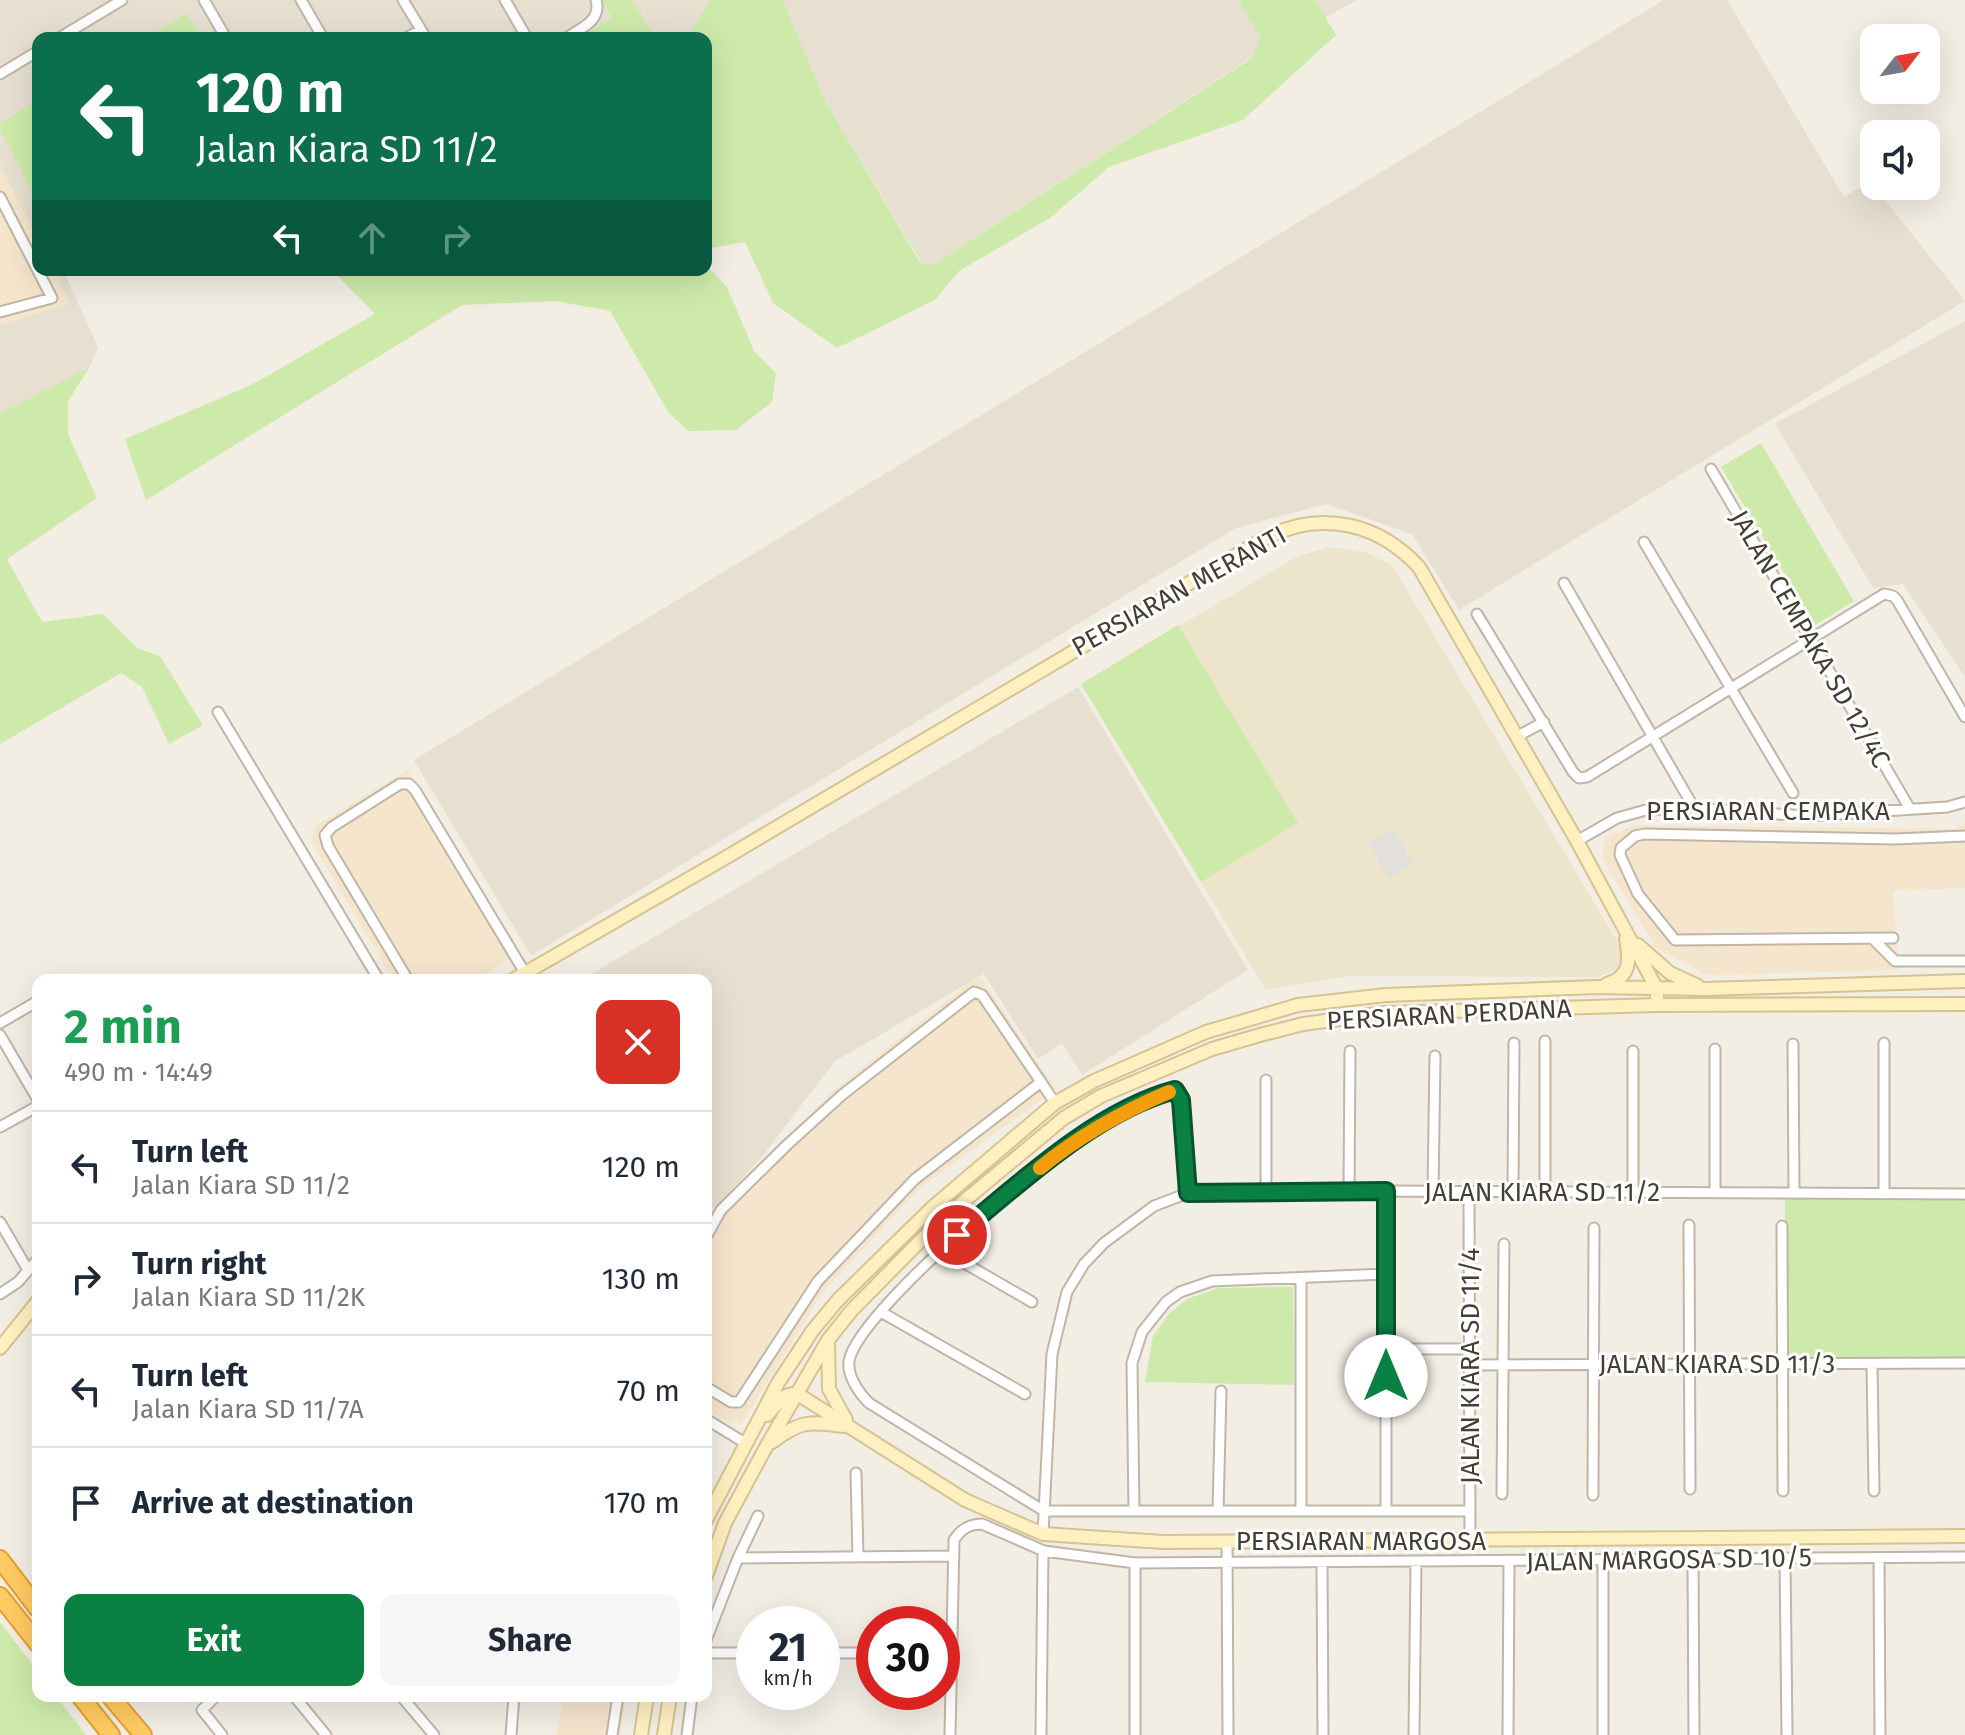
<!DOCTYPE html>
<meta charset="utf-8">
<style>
body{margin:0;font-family:"Fira Sans",sans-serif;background:#f6f6f7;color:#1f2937;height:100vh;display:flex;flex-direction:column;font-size:30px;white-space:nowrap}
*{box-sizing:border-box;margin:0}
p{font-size:26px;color:#747a83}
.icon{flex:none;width:44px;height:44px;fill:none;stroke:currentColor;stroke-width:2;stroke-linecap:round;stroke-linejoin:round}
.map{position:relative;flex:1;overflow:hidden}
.sheet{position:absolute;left:32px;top:974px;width:680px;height:728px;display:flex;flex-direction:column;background:#fff;border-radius:16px;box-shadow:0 8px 32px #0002}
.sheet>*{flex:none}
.banner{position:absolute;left:32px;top:32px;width:680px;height:244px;border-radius:16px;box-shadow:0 8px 32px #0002;background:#0b6e4f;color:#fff;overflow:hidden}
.needle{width:52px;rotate:59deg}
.buttons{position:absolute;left:1860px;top:24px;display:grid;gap:16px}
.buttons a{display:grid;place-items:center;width:80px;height:80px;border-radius:16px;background:#fff;box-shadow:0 8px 32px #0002;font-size:40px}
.speed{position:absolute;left:736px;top:1606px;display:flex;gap:16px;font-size:40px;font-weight:700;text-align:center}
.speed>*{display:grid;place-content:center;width:104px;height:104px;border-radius:50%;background:#fff;box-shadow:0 8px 32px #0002;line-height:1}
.speed small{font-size:20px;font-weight:400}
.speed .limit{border:12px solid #d22;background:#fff;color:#111}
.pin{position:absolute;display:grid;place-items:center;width:68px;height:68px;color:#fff;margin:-34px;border:4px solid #fff;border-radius:50%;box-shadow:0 2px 8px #0007}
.me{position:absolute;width:88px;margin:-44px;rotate:0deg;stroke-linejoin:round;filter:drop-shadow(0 0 6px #0008)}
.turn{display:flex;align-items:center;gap:28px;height:168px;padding:0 32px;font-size:36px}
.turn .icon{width:104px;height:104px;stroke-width:2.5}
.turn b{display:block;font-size:56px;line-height:68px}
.lanes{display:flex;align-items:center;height:76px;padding:0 32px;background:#0003;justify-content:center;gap:40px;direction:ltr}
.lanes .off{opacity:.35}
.round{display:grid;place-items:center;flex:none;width:84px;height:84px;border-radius:16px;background:#f6f6f7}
.headline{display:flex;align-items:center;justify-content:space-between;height:136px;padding:0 32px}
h1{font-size:48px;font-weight:700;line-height:60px;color:#1e9e55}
.cta{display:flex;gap:16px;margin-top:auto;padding:16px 32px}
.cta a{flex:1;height:92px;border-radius:16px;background:#0b8043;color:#fff;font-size:32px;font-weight:700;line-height:92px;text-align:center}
.cta a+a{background:#f6f6f7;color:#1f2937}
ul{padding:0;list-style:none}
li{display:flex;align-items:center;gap:24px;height:112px;padding:0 32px;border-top:2px solid #e0e1e3}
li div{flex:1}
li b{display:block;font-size:30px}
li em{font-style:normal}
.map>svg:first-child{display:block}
.residential{fill:#e7e0d1}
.commercial{fill:#f6e5cd}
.education{fill:#ede4cc}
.green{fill:#cdeaaa}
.parking{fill:#e3e0dc}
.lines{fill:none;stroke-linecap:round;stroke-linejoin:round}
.street-casing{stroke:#bfb6a6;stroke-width:13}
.secondary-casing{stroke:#d5c391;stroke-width:16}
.highway-casing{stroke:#e5a02b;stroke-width:20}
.street{stroke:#fff;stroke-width:9}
.secondary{stroke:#fff0c1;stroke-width:12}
.highway{stroke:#ffcb62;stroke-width:16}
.route-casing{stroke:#07532c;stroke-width:20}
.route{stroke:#0b8043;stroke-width:14}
.slow{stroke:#f59e0b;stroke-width:14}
.labels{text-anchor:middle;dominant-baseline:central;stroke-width:6;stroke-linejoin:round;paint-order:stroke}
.street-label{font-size:26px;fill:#453e33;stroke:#fff}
</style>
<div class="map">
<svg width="1965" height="1735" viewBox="0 0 1965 1735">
<rect width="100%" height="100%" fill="#f3eee4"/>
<!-- residential -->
<path class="residential" d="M0 0H602L612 18 579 38H38V270H63L98 347 89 368 0 413Z
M633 0H709L688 38H655Z
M783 0H1357L1252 57 933 265 921 262 824 99Z
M1664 0H1727L1844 197 1870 181 1965 301 1459 610 1412 534 1326 504 1236 528 531 956 414 760Z
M1965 321V677L1903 584 1873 588 1775 424Z
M1078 687 1248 970 1082 1075 1062 1043 1038 1059 984 974 834 1062 762 1157 706 1217V980H581Z"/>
<!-- commercial -->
<path class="commercial" d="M0 165 38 240V270H53L70 303 0 325Z
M407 770 519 954 475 980H393L312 843 314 827Z
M1965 822V888L1893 891 1899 970 1707 975 1656 948 1602 858 1605 837 1634 825 1954 829Z
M979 975 1056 1089 919 1189 824 1291 743 1422 730 1423 706 1408V1219L711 1209 839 1086Z
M564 1696H626L620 1735H556Z"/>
<!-- education -->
<path class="education" d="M1329 547 1366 552 1392 565 1623 951 1622 963 1617 969 1598 977 1351 976 1266 990 1081 684 1298 556Z"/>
<!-- green -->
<path class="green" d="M602 0H633L655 38H579L612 18Z
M709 0H783L824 99 920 262 933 265 1252 58 1261 37 1238 0H1315L1336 35 1243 120 1109 167 1050 218 959 271 935 300 837 348 773 303 745 242 706 249V38H688Z
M187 13 201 38H145Z
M38 100V203L0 129V123Z
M706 265 727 287 754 351 776 373 772 402 736 430 688 431 668 412 610 311 556 301 462 305 146 500 125 439 253 384 375 314 332 270H706Z
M89 368 68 401V434L97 498 7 559 42 622 103 614 137 648 160 656 203 725 169 744 142 687 121 673 0 744V413Z
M1761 443 1854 601 1815 625 1721 467Z
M1178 625 1298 823 1201 882 1081 684Z
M1785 1196 1965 1197V1360H1786Z
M1293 1287 1294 1385 1145 1382 1153 1336 1169 1314 1187 1299 1218 1288Z
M0 1622 38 1672V1696H56L86 1735H0Z"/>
<!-- parking -->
<path class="parking" d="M1392 828 1413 863 1389 878 1368 843Z"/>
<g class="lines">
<defs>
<path id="street" d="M204 0 226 38
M301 0 323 38
M403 0 426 38
M505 0 527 38
M59 38 122 0
M406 38 421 30
M566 38C581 28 602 21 596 0
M0 74 38 51
M0 197 52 298 0 312
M1711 469 1910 809
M1644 542 1793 793
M1564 583 1694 808
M1477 614 1573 772 1579 778 1587 777 1884 594 1893 596 1897 600 1965 717
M218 712 379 980
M1516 737 1544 722
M1577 841 1617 818 1646 810 1694 808 1806 816 1947 807 1965 802
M1893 938 1675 940 1638 894 1620 855 1621 848 1635 836 1644 834 1895 839 1965 836
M1873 939 1895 961H1965
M408 980 328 846 325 835 332 827 400 784H409L415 790 525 973
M0 1023 38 1001
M0 1035 38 1100
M1884 1043V1194
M1793 1044 1794 1193
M1266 1080V1192
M1041 1082 1055 1103
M0 1127 38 1106
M1349 1191 1350 1051
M1386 1191V1511
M1433 1191 1435 1056
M1469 1191 1470 1540
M1513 1192 1514 1043
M1545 1192V1041
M1633 1192V1051
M1188 1193 1181 1100 1178 1092C1124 1082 859 1304 849 1361 847 1376 859 1393 869 1403L1044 1511H1470
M1715 1193V1049
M0 1222 28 1270
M1689 1225 1690 1489
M1782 1226 1783 1491
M706 1237 721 1210 787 1145 842 1095 974 992 982 995 1041 1082 915 1179 818 1281 739 1402H731L706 1387
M940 1249 1032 1302
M1301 1279V1511
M0 1294 18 1282 38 1259
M881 1312 1025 1394
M1386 1349H1470
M1872 1364 1874 1491
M1470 1365 1965 1363
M706 1419 745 1443
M856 1473 858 1557
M1502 1494 1504 1244
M1593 1495 1594 1228
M1134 1511 1132 1363 1142 1332 1166 1302 1180 1292 1212 1281 1386 1274
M1218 1511 1221 1391
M1043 1534 1052 1354 1067 1292 1084 1264 1104 1243 1154 1206 1188 1193 1386 1191 1965 1194
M1227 1542 1228 1735
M738 1558 954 1556
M1879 1558 1880 1735
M1785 1559 1787 1735
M1693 1560 1694 1735
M1603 1561V1735
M1322 1562 1323 1735
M1135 1563V1735
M706 1640 738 1558 758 1516
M706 1653H754
M822 1653H874
M216 1696 202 1710 222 1735
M294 1696 326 1735
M401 1696 434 1735
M511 1735 514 1696
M612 1735 618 1696
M687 1735 692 1696
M950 1735 954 1540C961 1529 969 1524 982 1524L1044 1551 1135 1563 1965 1557
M1041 1735 1043 1551
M1414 1735 1416 1562
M1508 1735 1509 1561"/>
<path id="secondary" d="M1638 945 1670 973 1698 986
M513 980 725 858 1267 537C1322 510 1378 523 1419 567L1577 841 1657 989V1005
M1607 984C1631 977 1630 960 1626 939
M828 1343 829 1389 846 1420
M0 1348 38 1301
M796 1393 965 1500 1043 1534 1163 1542 1965 1536
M767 1415 783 1397 796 1393
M772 1442C800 1421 809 1421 843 1426
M706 1520 778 1383 813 1330 838 1300 897 1242 934 1206 1055 1103 1094 1081 1206 1032 1298 1005 1386 995 1596 987 1705 989 1965 981
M706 1576 725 1523 766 1447 828 1340 852 1310 940 1221 1064 1118 1101 1096 1212 1049 1260 1035 1303 1024 1384 1013 1657 1005 1965 1004
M641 1735 647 1696
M664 1735 670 1696"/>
<path id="highway" d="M0 1559 38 1609
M0 1596 38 1644
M80 1696 111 1735
M110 1696 143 1735"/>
</defs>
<!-- street casing -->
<use href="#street" class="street-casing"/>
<!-- secondary casing -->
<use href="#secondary" class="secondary-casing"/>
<!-- highway casing -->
<use href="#highway" class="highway-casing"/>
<!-- street -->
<use href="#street" class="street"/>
<!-- secondary -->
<use href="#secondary" class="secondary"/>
<!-- highway -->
<use href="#highway" class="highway"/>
</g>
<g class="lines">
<defs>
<path id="route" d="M957 1235C1019 1184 1096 1111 1175 1090L1181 1100 1188 1193 1386 1191V1376"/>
</defs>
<!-- route casing -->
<use href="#route" class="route-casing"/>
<!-- route -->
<use href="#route" class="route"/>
<!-- slow -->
<path class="slow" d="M1040 1168C1079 1136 1122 1112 1169 1092"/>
</g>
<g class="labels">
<!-- street labels -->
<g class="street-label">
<text transform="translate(1179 591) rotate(-29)">PERSIARAN MERANTI</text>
<text transform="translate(1810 639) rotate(60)">JALAN CEMPAKA SD 12/4C</text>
<text x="1768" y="811">PERSIARAN CEMPAKA</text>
<text transform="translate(1449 1015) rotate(-3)">PERSIARAN PERDANA</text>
<text x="1542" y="1192">JALAN KIARA SD 11/2</text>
<text x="1717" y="1364">JALAN KIARA SD 11/3</text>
<text transform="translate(1470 1366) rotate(-90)">JALAN KIARA SD 11/4</text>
<text x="1361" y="1541">PERSIARAN MARGOSA</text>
<text transform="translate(1669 1560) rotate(-1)">JALAN MARGOSA SD 10/5</text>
</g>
</g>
</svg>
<div class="buttons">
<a><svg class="needle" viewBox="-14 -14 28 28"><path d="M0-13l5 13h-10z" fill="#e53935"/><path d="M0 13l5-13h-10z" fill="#747a83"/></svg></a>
<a><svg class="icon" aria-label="sound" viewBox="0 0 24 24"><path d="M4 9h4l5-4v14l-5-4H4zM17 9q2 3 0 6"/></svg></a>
</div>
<div class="speed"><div>21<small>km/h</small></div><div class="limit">30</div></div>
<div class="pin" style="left:957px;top:1235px;background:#d93025"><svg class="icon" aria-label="arrive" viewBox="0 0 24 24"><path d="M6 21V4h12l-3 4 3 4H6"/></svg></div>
<svg class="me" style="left:1386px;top:1376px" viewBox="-20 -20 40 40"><circle r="19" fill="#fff"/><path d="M0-13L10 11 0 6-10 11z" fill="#0b8043"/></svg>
<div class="banner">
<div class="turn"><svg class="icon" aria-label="left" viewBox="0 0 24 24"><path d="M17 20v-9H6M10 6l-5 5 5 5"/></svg><div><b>120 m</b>Jalan Kiara SD 11/2</div></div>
<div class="lanes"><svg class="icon" aria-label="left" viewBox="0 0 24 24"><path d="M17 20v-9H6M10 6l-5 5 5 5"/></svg><svg class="icon off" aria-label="ahead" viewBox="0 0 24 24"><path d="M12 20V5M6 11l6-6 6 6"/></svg><svg class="icon off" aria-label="right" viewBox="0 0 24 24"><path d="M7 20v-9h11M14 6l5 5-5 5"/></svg></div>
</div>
<section class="sheet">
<div class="headline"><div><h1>2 min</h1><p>490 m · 14:49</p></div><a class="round" style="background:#d93025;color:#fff"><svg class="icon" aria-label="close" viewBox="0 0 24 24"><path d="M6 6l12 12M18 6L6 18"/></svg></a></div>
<ul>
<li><svg class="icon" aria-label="left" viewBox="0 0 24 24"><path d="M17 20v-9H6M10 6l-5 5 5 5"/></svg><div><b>Turn left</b><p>Jalan Kiara SD 11/2</p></div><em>120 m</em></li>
<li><svg class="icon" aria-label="right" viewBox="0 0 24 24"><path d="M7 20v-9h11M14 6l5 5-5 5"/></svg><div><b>Turn right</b><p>Jalan Kiara SD 11/2K</p></div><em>130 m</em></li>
<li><svg class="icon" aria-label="left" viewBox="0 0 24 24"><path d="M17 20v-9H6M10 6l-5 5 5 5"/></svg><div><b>Turn left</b><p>Jalan Kiara SD 11/7A</p></div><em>70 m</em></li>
<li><svg class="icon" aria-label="arrive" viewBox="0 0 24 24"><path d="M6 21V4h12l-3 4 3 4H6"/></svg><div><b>Arrive at destination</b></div><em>170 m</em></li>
</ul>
<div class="cta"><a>Exit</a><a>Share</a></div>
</section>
</div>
